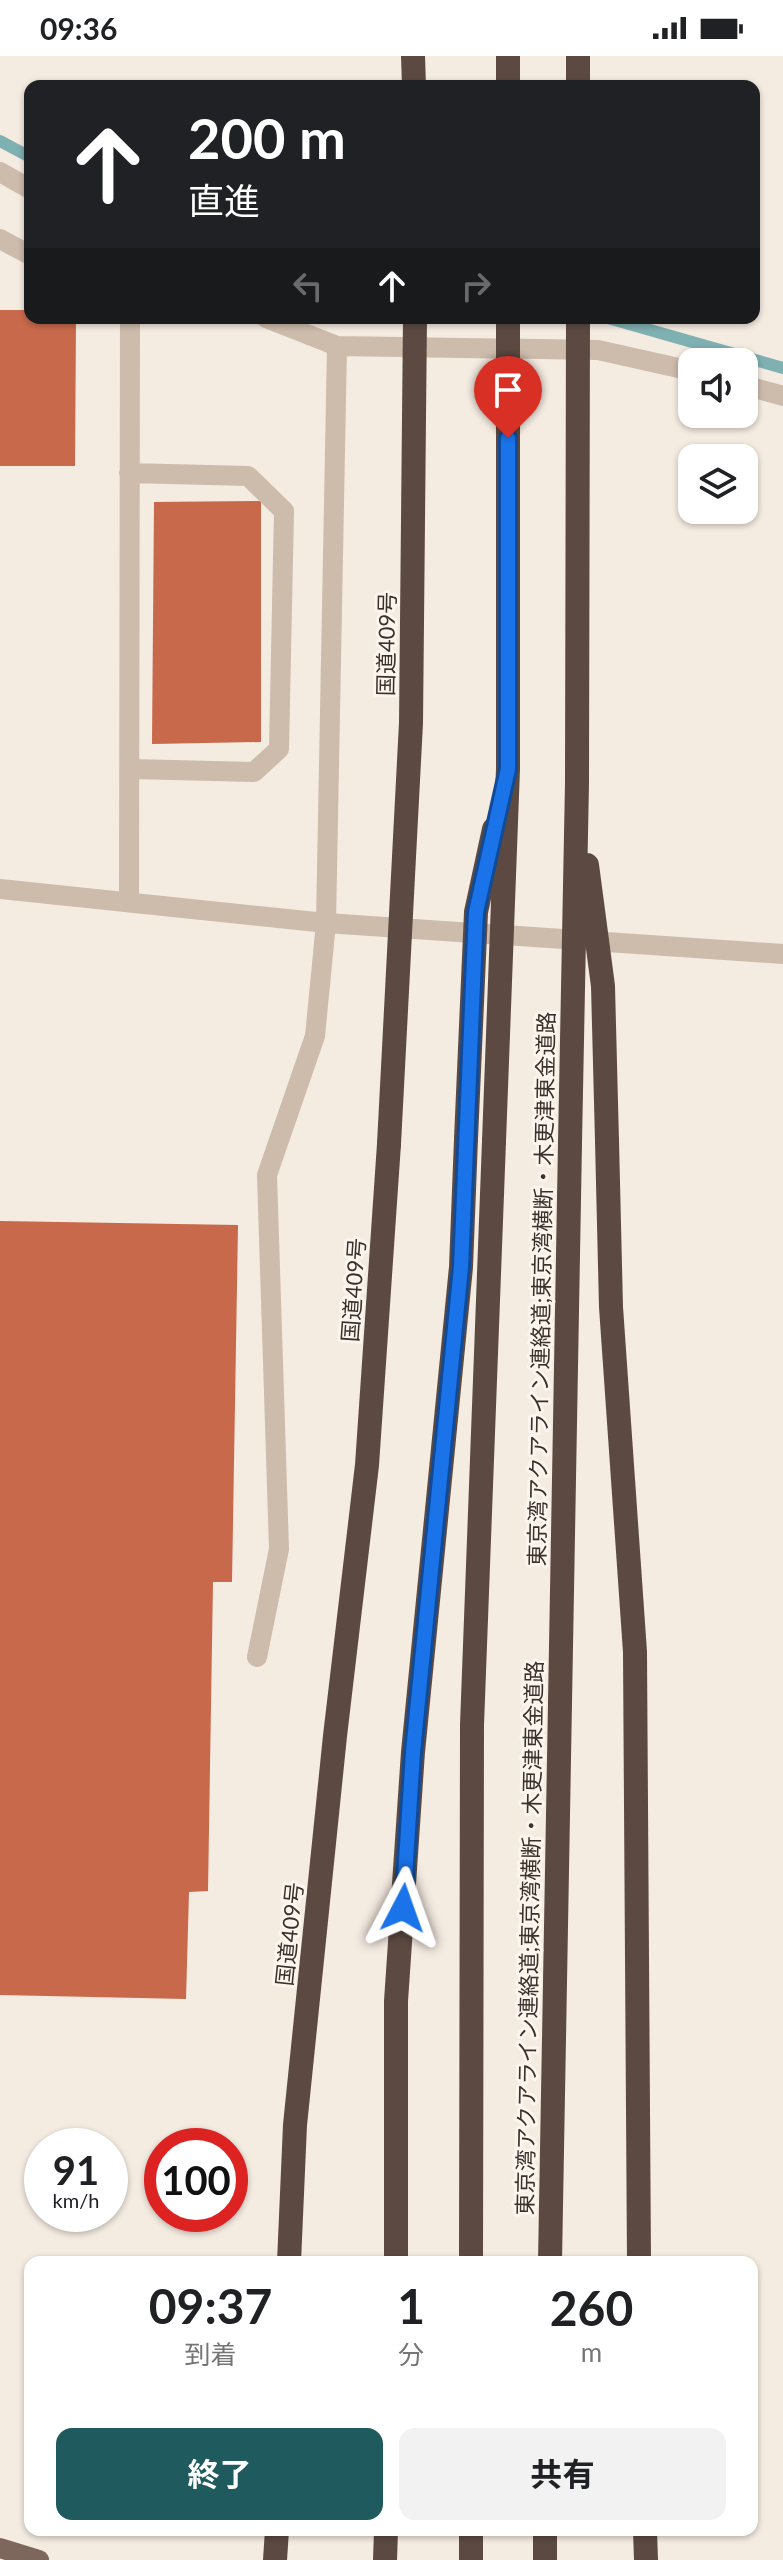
<!DOCTYPE html>
<html lang="ja">
<meta charset="utf-8">
<style>
body{margin:0;font-family:Lato,"Noto Sans JP",sans-serif;background:#f2f2f2;color:#202124;height:100vh;display:flex;flex-direction:column;font-size:30px;white-space:nowrap}
*{box-sizing:border-box;margin:0}
p{font-size:26px;color:#757577}
.icon{flex:none;width:44px;height:44px;fill:none;stroke:currentColor;stroke-width:2;stroke-linecap:round;stroke-linejoin:round}
.map{position:relative;flex:1;overflow:hidden}
.drawer{position:absolute;left:24px;top:2200px;width:734px;height:280px;display:flex;flex-direction:column;background:#fff;border-radius:16px;box-shadow:0 2px 6px #0004}
.drawer>*{flex:none}
.banner{position:absolute;left:24px;top:24px;width:736px;height:244px;border-radius:16px;box-shadow:0 2px 6px #0004;background:#202124;color:#fff;overflow:hidden}
.controls{position:absolute;left:678px;top:292px;display:grid;gap:16px}
.controls a{display:grid;place-items:center;width:80px;height:80px;border-radius:16px;background:#fff;box-shadow:0 2px 6px #0004;font-size:40px}
.speed{position:absolute;left:24px;top:2072px;display:flex;gap:16px;font-size:40px;font-weight:700;text-align:center}
.speed>*{display:grid;place-content:center;width:104px;height:104px;border-radius:50%;background:#fff;box-shadow:0 2px 6px #0004;line-height:1}
.speed small{font-size:20px;font-weight:400}
.speed .limit{border:12px solid #d22;background:#fff;color:#111}
.pin{position:absolute;display:grid;place-items:center;width:68px;height:68px;color:#fff;margin:-82px -34px;border-radius:50% 50% 50% 0;rotate:-45deg;box-shadow:0 0 8px #0007}
.pin .icon{rotate:45deg}
.me{position:absolute;width:88px;margin:-44px;rotate:4deg;stroke-linejoin:round;filter:drop-shadow(0 0 6px #0008)}
.turn{display:flex;align-items:center;gap:28px;height:168px;padding:0 32px;font-size:36px}
.turn .icon{width:104px;height:104px;stroke-width:2.5}
.turn b{display:block;font-size:56px;line-height:68px}
.lanes{display:flex;align-items:center;height:76px;padding:0 32px;background:#0003;justify-content:center;gap:40px;direction:ltr}
.lanes .off{opacity:.35}
.eta{display:flex;justify-content:space-evenly;align-items:center;height:136px;text-align:center}
.eta b{font-size:48px;font-weight:700;line-height:56px}
.primary-button{display:flex;gap:16px;margin-top:auto;padding:16px 32px}
.primary-button a{flex:1;height:92px;border-radius:16px;background:#1f5a5e;color:#fff;font-size:32px;font-weight:700;line-height:92px;text-align:center}
.primary-button a+a{background:#f2f2f2;color:#202124}
.status{display:flex;justify-content:space-between;align-items:center;height:56px;padding:0 40px;background:#fff;direction:ltr}
.status svg{height:22px;fill:currentColor}
.map>svg:first-child{display:block}
.lines{fill:none;stroke-linecap:round;stroke-linejoin:round}
.stream{stroke:#7fb0b2;stroke-width:12}
.building{fill:#c8694b}
.minor{stroke:#cdbbac;stroke-width:20}
.major{stroke:#7d675c;stroke-width:20}
.highway{stroke:#5c4a42;stroke-width:24}
.highway-bridge{stroke:#5c4a42;stroke-width:24}
.route-casing{stroke:#114b97;stroke-width:20}
.route{stroke:#1a73e8;stroke-width:14}
.labels{text-anchor:middle;dominant-baseline:central;stroke-width:6;stroke-linejoin:round;paint-order:stroke}
.street-label{font-size:22px;fill:#3b302b;stroke:#fbf5ee}
</style>
<div class="status"><b>09:36</b><svg viewBox="0 0 49 12"><path d="M0 12V9h3v3zM5 12V6h3v6zM10 12V3h3v9zM15 12V0h3v12zM26 1h20v11H26zM47 4h2v5h-2z"/></svg></div>
<div class="map">
<svg width="783" height="2504" viewBox="0 0 783 2504">
<rect width="100%" height="100%" fill="#f4ebe1"/>
<g class="lines">
<!-- stream -->
<path class="stream" d="M0 85 30 101
M608 262 783 312"/>
</g>
<!-- building -->
<path class="building" d="M0 254H30V262H76L75 410H0Z
M261 445V686L152 688 154 446Z
M0 1165 238 1169 232 1526H213L208 1835 189 1836 186 1943 0 1939Z"/>
<g class="lines">
<!-- minor -->
<path class="minor" d="M0 116 30 133
M0 183 30 199
M266 262 337 290 598 294 692 315
M744 329 783 340
M129 417 248 420 284 455 279 693 254 716 131 713
M0 833 326 867 783 898
M129 845 130 262
M257 1601 279 1493 267 1119 315 980 326 867 337 290"/>
<!-- major -->
<path class="major" d="M0 2492 39 2504"/>
<!-- highway -->
<path class="highway" d="M413 0 414 30
M508 30V0
M578 30V0
M607 1085 611 1251 635 1596 639 2206
M289 2206 295 2069 335 1680 367 1409 389 1088
M396 2206V1945L413 1696 461 1211 466 1083
M471 2206 472 1669 494 1085
M550 2206 570 1087
M471 2474V2504
M645 2474 646 2504
M275 2504 277 2474
M385 2504 386 2474
M545 2504V2474"/>
<!-- highway-bridge -->
<path class="highway-bridge" d="M587 809 603 930 607 1085
M466 1083 476 856 494 773
M494 1085 508 713V262
M570 1087 577 727 578 262
M389 1088 411 667 415 262"/>
</g>
<g class="lines">
<defs>
<path id="route" d="M403 1852 413 1696 461 1211 476 856 508 713V382"/>
</defs>
<!-- route casing -->
<use href="#route" class="route-casing"/>
<!-- route -->
<use href="#route" class="route"/>
</g>
<g class="labels">
<!-- street labels -->
<g class="street-label">
<text transform="translate(386 588) rotate(-89)">国道409号</text>
<text transform="translate(541 1233) rotate(-89)">東京湾アクアライン連絡道;東京湾横断・木更津東金道路</text>
<text transform="translate(353 1234) rotate(-86)">国道409号</text>
<text transform="translate(289 1878) rotate(-84)">国道409号</text>
<text transform="translate(529 1882) rotate(-89)">東京湾アクアライン連絡道;東京湾横断・木更津東金道路</text>
</g>
</g>
</svg>
<div class="controls">
<a><svg class="icon" aria-label="sound" viewBox="0 0 24 24"><path d="M4 9h4l5-4v14l-5-4H4zM17 9q2 3 0 6"/></svg></a>
<a><svg class="icon" aria-label="layers" viewBox="0 0 24 24"><path d="M12 4l9 5-9 5-9-5zM3 14l9 5 9-5"/></svg></a>
</div>
<div class="speed"><div>91<small>km/h</small></div><div class="limit">100</div></div>
<div class="pin" style="left:508px;top:382px;background:#d93025"><svg class="icon" aria-label="arrive" viewBox="0 0 24 24"><path d="M6 21V4h12l-3 4 3 4H6"/></svg></div>
<svg class="me" style="left:403px;top:1852px" viewBox="-20 -20 40 40"><path d="M0-17L14 15 0 8-14 15z" fill="#1a73e8" stroke="#fff" stroke-width="4"/></svg>
<div class="banner">
<div class="turn"><svg class="icon" aria-label="ahead" viewBox="0 0 24 24"><path d="M12 20V5M6 11l6-6 6 6"/></svg><div><b>200 m</b>直進</div></div>
<div class="lanes"><svg class="icon off" aria-label="left" viewBox="0 0 24 24"><path d="M17 20v-9H6M10 6l-5 5 5 5"/></svg><svg class="icon" aria-label="ahead" viewBox="0 0 24 24"><path d="M12 20V5M6 11l6-6 6 6"/></svg><svg class="icon off" aria-label="right" viewBox="0 0 24 24"><path d="M7 20v-9h11M14 6l5 5-5 5"/></svg></div>
</div>
<section class="drawer">
<div class="eta">
<div><b>09:37</b><p>到着</p></div>
<div><b>1</b><p>分</p></div>
<div><b>260</b><p>m</p></div>
</div>
<div class="primary-button"><a>終了</a><a>共有</a></div>
</section>
</div>
